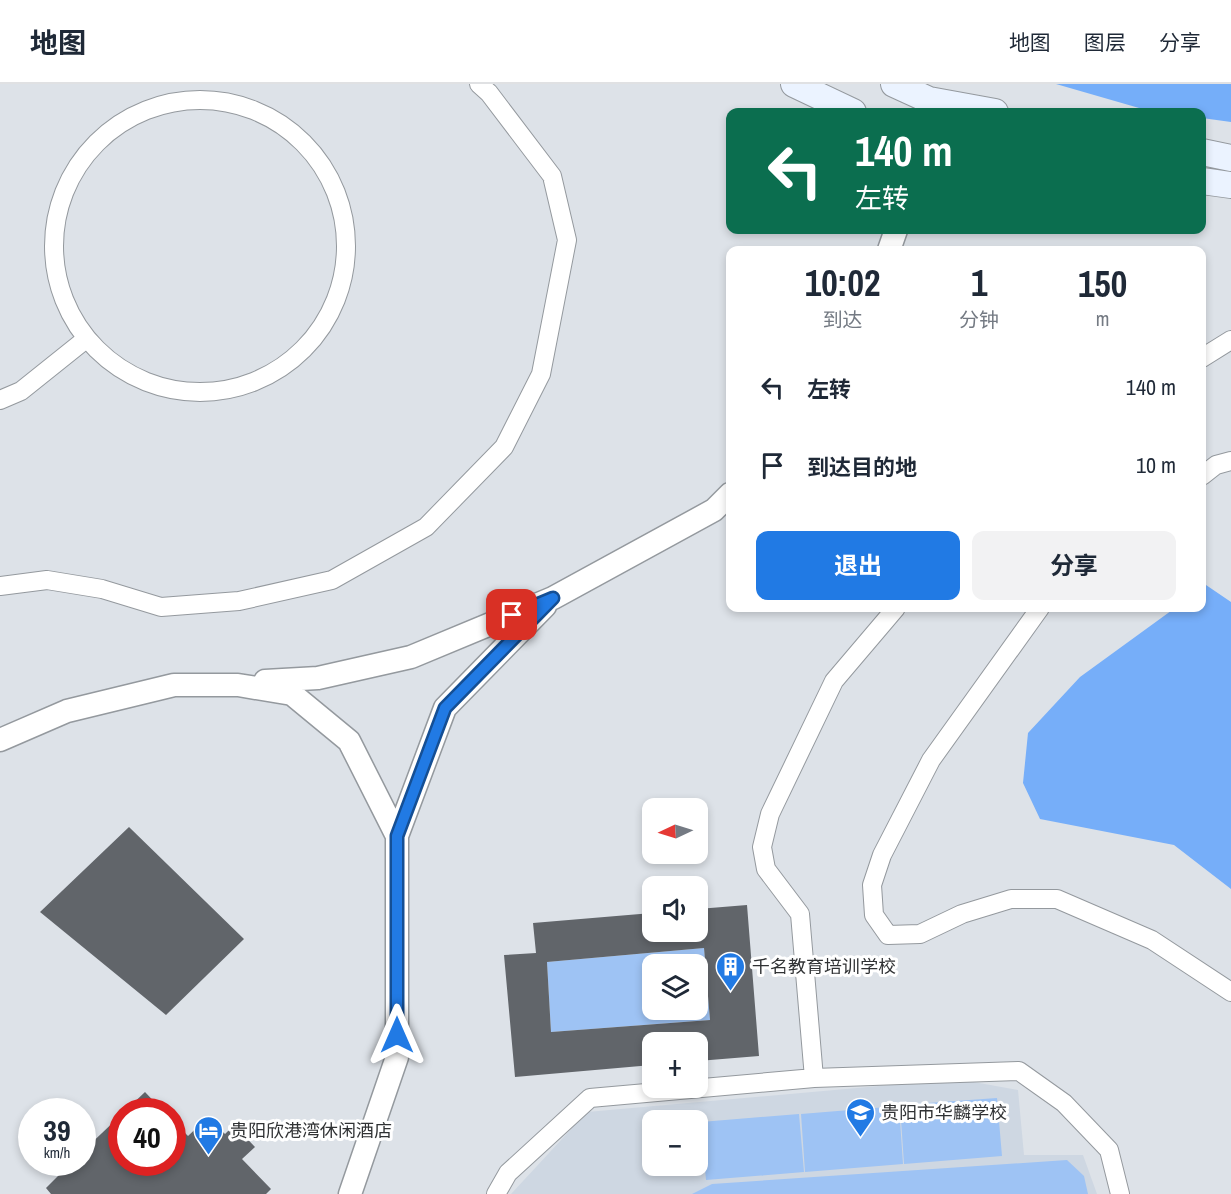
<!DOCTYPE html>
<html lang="zh">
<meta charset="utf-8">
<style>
body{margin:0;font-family:"Archivo Narrow","Noto Sans SC",sans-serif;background:#f2f2f3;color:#1f2937;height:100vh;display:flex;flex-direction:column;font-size:22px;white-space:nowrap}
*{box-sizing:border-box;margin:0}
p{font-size:20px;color:#747a83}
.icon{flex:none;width:33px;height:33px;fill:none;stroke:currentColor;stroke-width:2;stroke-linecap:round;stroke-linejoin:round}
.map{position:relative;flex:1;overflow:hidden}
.details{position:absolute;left:726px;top:162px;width:480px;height:366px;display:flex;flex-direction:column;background:#fff;border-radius:12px;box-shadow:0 3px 9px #0003}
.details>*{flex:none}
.banner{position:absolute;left:726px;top:24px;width:480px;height:126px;border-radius:12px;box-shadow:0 3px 9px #0003;background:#0b6e4f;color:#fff;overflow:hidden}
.needle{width:39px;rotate:266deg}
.fabs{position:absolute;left:642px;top:714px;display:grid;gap:12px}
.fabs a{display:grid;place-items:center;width:66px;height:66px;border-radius:12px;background:#fff;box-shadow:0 3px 9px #0003;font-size:30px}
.speed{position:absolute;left:18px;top:1014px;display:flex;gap:12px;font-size:30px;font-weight:700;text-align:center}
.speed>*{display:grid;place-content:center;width:78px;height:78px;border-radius:50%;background:#fff;box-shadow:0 3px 9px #0003;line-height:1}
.speed small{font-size:15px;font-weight:400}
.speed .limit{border:9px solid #d22;background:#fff;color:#111}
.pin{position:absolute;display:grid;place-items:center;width:51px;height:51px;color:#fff;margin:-26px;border-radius:12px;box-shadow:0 3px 9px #0006}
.me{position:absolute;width:66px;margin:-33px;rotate:0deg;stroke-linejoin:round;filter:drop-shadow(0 0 4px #0008)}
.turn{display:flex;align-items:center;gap:21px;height:126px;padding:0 30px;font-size:27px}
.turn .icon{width:78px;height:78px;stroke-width:2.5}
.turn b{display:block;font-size:42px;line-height:51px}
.eta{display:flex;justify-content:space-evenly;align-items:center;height:102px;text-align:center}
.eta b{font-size:36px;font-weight:700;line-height:42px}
.button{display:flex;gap:12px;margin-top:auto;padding:12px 30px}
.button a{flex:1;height:69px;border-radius:12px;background:#217ae4;color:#fff;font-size:24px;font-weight:700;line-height:69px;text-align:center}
.button a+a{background:#f2f2f3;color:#1f2937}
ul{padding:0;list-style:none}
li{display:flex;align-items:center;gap:18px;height:78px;padding:0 30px}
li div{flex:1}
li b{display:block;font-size:22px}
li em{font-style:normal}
header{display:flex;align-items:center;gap:36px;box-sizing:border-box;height:84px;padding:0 30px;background:#fff;border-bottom:2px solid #e0e1e3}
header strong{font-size:28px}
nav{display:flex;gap:33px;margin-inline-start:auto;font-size:21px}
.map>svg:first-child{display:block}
.built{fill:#ced7e2;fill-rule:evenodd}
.green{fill:#9ec3f4;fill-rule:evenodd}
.forest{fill:#76aef9}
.water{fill:#75aef9}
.building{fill:#61656a;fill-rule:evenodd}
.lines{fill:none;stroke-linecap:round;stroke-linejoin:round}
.minor-casing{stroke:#94999e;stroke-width:20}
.tertiary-casing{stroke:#94999e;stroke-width:25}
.secondary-casing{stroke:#94999e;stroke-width:28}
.minor{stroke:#fff;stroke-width:18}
.tertiary{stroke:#fff;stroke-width:22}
.secondary{stroke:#ebf3ff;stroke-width:26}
.route-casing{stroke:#154f94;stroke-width:15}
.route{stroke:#217ae4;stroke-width:10}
.labels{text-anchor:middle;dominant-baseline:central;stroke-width:6;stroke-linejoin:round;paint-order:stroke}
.poi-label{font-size:18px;fill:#303234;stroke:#fff;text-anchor:start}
</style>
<header>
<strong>地图</strong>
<nav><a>地图</a><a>图层</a><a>分享</a></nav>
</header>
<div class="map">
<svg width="1231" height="1110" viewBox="0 0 1231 1110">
<rect width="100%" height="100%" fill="#dde2e8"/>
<!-- built -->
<path class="built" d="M957 995 1018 1006 1024 1071H1083L1097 1110H511L587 1028ZM652 1036H698V1082H652Z"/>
<!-- green -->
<path class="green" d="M704 864 710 936 551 948 547 878ZM652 880H698V926H652Z
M997 1014 1002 1072 904 1080 900 1021Z
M899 1022 903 1080 805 1088 801 1030Z
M799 1030 804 1088 706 1096 701 1038Z
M1067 1076 1084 1092 1088 1110H692L712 1100Z"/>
<!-- forest -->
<path class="forest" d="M1206 501 1231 518V805L1174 761 1040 735 1023 699 1028 649 1080 593 1175 524H1202V504Z"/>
<!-- water -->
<path class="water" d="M1056 0H1231V38L1202 34V28H1165L1146 26Z"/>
<!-- building -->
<path class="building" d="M129 743 244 855 166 931 40 828Z
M747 821 759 972 698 977V958H652V981L515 993 504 871 536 869 533 839 652 829V848H698V825ZM704 864 710 936 551 948 547 878Z
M145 1008 164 1028H124Z
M122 1030V1078H172V1036L188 1052 208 1033 225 1050 234 1041 255 1063 242 1075 271 1105 266 1110H51L46 1104 72 1078H82V1068Z"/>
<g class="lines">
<defs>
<path id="minor" d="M54 162a146 146 0 1 1 292 0a146 146 0 1 1-292 0Z
M1202 274 1231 256
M0 316 21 307 86 255
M1202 392 1216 381 1231 377
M0 502 47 496 102 505 161 523 239 517 332 496 426 443 504 363 541 290 567 156 552 92 489 9 479 0
M1040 524 931 676 882 771 872 801 874 831 888 851 920 850 962 830 1011 815H1057L1152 856 1231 908
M814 994 800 830 766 785 762 763 770 730 834 597 896 524
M496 1110 508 1089 590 1014 814 994 1019 987 1064 1019 1109 1066 1120 1110"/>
<path id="tertiary" d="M889 166 896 146
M265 597 318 594 411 573 553 514 714 426 730 410
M0 656 67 627 174 601H238L292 610 349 657 397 752V973L350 1110
M397 752 445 624 545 522"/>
<path id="secondary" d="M794 0 853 28
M894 0 929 16 995 28
M1202 68 1231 74
M1202 97 1231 101"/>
</defs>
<!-- minor casing -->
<use href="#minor" class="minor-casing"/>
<!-- tertiary casing -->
<use href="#tertiary" class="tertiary-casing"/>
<!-- secondary casing -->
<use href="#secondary" class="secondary-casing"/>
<!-- minor -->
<use href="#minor" class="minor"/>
<!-- tertiary -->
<use href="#tertiary" class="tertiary"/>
<!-- secondary -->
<use href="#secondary" class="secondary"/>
</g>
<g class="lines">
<defs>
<path id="route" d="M397 951V752L445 624 553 514 512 531"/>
</defs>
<!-- route casing -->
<use href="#route" class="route-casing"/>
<!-- route -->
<use href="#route" class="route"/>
</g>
<!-- icons -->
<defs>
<symbol id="building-pin" viewBox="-11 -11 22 30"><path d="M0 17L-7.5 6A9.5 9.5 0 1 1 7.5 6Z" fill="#217ae4" stroke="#fff"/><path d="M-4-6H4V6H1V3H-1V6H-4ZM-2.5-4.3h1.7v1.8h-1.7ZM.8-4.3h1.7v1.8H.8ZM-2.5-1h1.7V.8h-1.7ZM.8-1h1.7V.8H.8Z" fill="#fff"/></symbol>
<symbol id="school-pin" viewBox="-11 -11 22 30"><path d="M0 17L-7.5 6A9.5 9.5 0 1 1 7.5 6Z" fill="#217ae4" stroke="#fff"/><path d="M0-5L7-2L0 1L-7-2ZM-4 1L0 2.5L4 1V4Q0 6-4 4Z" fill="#fff"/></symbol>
<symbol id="hotel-pin" viewBox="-11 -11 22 30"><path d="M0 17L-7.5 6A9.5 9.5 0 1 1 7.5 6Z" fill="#217ae4" stroke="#fff"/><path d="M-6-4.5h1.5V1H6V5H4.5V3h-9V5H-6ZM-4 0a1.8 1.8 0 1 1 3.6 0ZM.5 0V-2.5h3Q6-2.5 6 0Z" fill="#fff"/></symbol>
</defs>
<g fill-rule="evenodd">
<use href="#building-pin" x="714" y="866" width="33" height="45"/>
<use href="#school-pin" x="844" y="1012" width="33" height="45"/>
<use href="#hotel-pin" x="192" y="1030" width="33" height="45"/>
</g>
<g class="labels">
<!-- poi labels -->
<g class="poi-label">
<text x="752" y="882">千名教育培训学校</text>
<text x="881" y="1028">贵阳市华麟学校</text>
<text x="230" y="1046">贵阳欣港湾休闲酒店</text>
</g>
</g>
</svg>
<div class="fabs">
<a><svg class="needle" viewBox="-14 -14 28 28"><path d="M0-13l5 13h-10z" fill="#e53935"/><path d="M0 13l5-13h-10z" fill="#747a83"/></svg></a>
<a><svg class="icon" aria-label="sound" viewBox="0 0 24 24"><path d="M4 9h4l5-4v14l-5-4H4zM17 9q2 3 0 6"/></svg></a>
<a><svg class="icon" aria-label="layers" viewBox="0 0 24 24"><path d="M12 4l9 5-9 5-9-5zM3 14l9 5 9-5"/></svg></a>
<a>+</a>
<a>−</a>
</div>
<div class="speed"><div>39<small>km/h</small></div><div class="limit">40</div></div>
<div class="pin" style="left:512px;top:531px;background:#d93025"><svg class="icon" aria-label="arrive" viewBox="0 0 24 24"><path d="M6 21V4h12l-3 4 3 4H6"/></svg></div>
<svg class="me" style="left:397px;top:951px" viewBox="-20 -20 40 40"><path d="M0-17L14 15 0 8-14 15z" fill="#217ae4" stroke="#fff" stroke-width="4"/></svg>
<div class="banner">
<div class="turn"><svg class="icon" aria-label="left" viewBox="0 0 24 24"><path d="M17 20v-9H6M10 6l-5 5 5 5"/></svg><div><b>140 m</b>左转</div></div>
</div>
<section class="details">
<div class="eta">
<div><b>10:02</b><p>到达</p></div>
<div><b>1</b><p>分钟</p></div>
<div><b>150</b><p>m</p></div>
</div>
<ul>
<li><svg class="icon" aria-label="left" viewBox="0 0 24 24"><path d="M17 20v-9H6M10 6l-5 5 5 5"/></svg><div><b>左转</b></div><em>140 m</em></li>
<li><svg class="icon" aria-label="arrive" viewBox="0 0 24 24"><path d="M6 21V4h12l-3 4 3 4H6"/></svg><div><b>到达目的地</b></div><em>10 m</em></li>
</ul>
<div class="button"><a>退出</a><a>分享</a></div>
</section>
</div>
